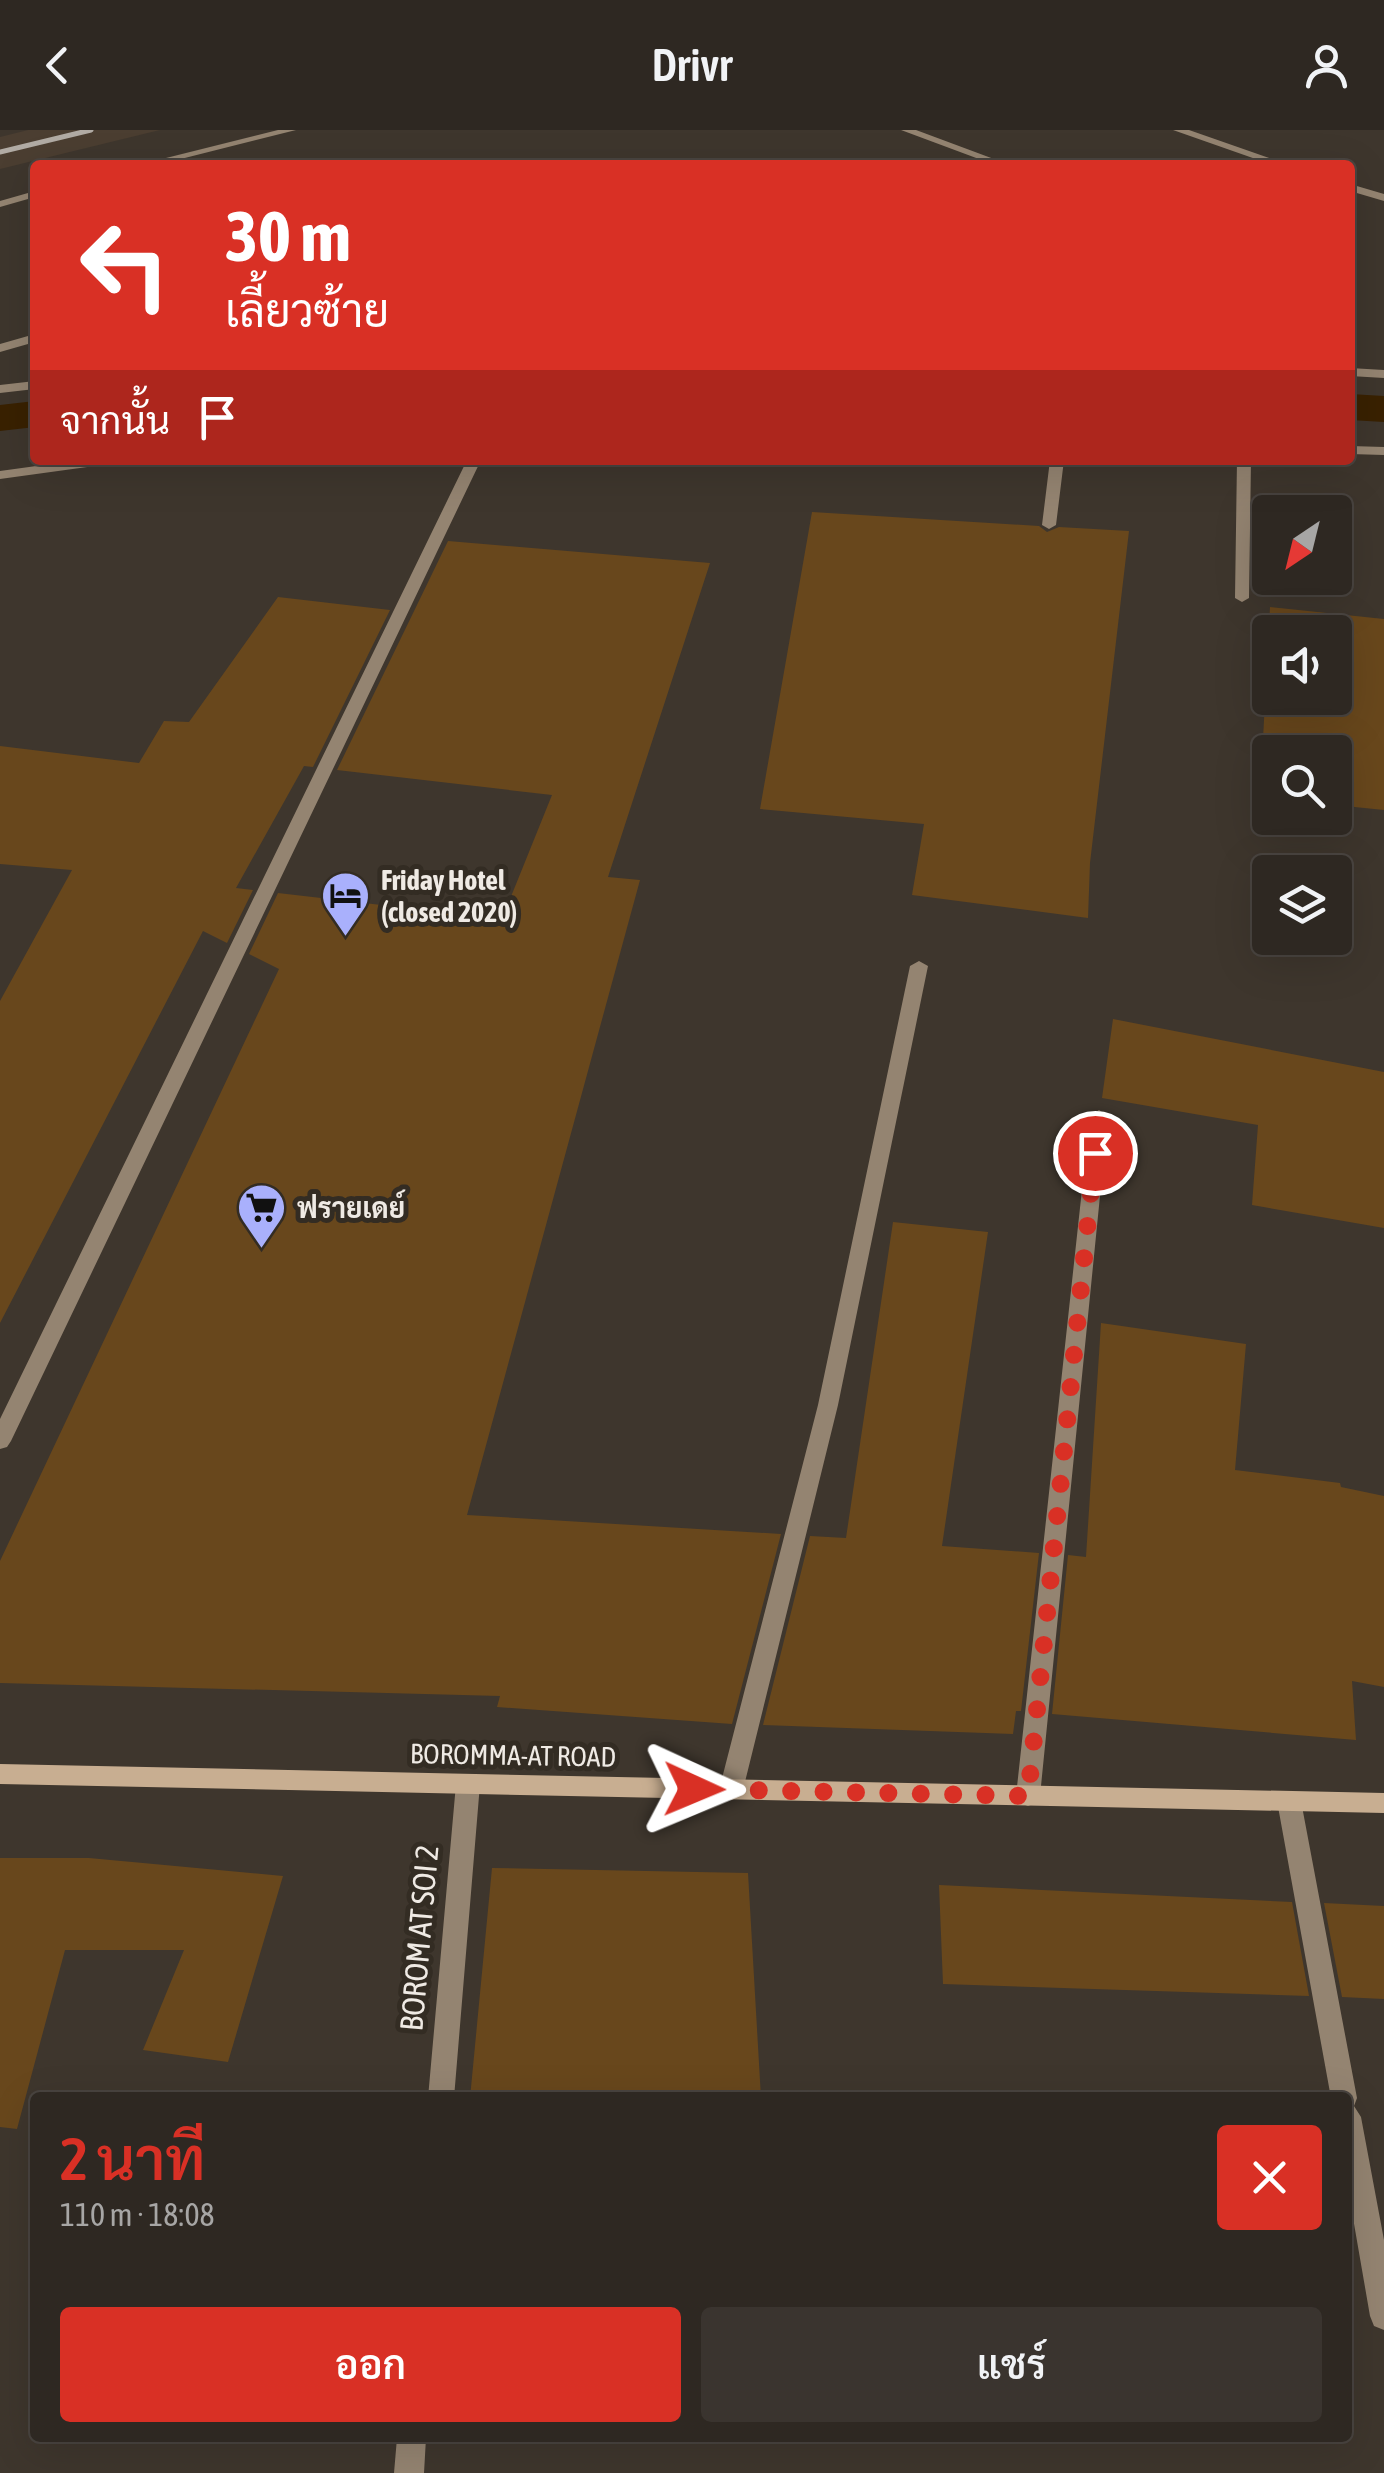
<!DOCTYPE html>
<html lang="th">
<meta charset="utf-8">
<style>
body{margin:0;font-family:"Asap Condensed",Sarabun,sans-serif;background:#3a342f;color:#f1f3f6;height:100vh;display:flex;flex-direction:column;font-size:38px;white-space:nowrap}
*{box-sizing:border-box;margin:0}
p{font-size:32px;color:#a7a6a5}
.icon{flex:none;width:55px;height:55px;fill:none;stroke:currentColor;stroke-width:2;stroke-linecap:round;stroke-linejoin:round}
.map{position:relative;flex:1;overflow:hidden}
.panel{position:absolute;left:30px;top:1962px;width:1322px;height:350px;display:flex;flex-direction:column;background:#2e2822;border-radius:10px;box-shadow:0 10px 40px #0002,0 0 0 2px #494440}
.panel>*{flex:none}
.top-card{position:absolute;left:30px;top:30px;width:1325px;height:305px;border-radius:10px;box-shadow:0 10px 40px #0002,0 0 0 2px #494440;background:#d93025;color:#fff;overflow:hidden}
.needle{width:65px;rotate:215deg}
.fabs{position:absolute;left:1252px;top:365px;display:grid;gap:20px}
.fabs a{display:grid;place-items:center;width:100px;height:100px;border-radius:10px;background:#2e2822;box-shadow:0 10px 40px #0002,0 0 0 2px #494440;font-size:50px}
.pin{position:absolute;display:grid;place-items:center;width:85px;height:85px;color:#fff;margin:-42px;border:5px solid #fff;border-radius:50%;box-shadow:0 2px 10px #0007}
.me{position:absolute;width:110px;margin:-55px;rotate:91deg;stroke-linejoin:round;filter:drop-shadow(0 0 8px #0008)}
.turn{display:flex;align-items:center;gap:35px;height:210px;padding:0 30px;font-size:45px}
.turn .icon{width:130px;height:130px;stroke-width:2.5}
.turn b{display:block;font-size:70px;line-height:85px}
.then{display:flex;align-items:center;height:95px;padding:0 30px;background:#0003;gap:20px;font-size:38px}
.round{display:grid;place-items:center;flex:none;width:105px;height:105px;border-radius:10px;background:#3a342f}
.overview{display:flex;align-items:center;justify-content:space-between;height:170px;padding:0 30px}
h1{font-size:60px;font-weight:600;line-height:75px;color:#d93025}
.cta{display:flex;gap:20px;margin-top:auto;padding:20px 30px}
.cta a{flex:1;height:115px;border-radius:10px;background:#d93025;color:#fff;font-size:40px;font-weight:600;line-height:115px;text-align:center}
.cta a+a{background:#3a342f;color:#f1f3f6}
header{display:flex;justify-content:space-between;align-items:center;height:130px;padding:0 30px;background:#2e2822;font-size:45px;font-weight:600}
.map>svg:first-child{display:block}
.built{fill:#4b3e31}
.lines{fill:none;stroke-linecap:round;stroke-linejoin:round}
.canal{fill:#392100;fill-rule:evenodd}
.building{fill:#68471c;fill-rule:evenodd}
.service{fill:#948471;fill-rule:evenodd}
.minor{fill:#948471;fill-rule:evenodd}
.secondary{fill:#c8ae91;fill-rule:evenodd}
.rail{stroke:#b1aba4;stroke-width:5}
.route{stroke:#d93025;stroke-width:18;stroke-dasharray:0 32.4}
.labels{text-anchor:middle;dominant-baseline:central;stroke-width:10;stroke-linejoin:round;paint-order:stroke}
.poi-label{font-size:28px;font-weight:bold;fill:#efeae4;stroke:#332c23;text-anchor:start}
.street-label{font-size:28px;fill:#efeae4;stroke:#332c23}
.near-street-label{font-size:32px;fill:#efeae4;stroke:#332c23}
</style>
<header><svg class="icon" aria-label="back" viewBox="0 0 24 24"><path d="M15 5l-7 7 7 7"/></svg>Drivr<svg class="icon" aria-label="person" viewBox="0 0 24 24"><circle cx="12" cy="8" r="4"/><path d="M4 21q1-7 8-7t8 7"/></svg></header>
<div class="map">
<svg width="1384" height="2343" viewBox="0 0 1384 2343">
<rect width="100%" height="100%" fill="#3e362d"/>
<!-- built -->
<path class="built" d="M28 0H160L0 39V7Z"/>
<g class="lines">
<!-- canal -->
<path class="canal" d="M1350 264 1384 266V292L1350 290Z
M35 271V297L0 301V275Z"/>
</g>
<!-- building -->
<path class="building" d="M812 382 1039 396 1047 402 1059 397 1129 401 1090 733 1088 788 912 765 924 694 760 679Z
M448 411 710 433 608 747 640 750 467 1385 781 1404 732 1594 497 1577 500 1566 0 1553V1431L279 839 249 824 278 763 502 789 552 665 337 640Z
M278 467 390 480 313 637 304 636 236 758 253 760 227 813 203 801 0 1193V871L72 740 0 734V616L139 633 164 591 189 592Z
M1270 477 1384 489V680L1335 675V622H1270V668L1260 666ZM1270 502H1335V568H1270Z
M1113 889 1384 942V1098L1252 1075 1258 995 1102 968Z
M893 1092 988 1102 942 1416 1039 1423 1021 1581H1016L1013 1604 763 1595 810 1406 846 1408Z
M1101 1193 1246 1214 1235 1340 1340 1353 1341 1357 1384 1366V1557L1352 1551 1356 1610 1052 1584 1068 1425 1086 1427Z
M0 1728H89L283 1746 228 1932 143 1920 184 1820H65L17 1999 0 1997Z
M492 1738 748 1743 761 1968H470Z
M939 1755 1292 1772 1309 1866 943 1854Z
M1324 1773 1384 1776V1869L1342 1867Z"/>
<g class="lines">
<!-- service -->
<path class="service" d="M1350 316 1384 317V325L1350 324Z
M80 330H116L109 334 0 349V341Z
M467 330H481L11 1311 7 1317 0 1319V1289Z
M1050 330H1064L1056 395 1049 399 1042 395Z
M1237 330H1251L1249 468 1242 472 1235 468Z
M919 831 928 836 838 1275 743 1660 739 1667 731 1670 723 1667 719 1660 818 1275 910 836Z
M1099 980 1108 986 1040 1666 1036 1673 1028 1676 1020 1673 1016 1666 1090 986Z"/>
<!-- minor -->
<path class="minor" d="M278 0H296L157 35H138Z
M901 0H916L1010 35H995Z
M1173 0H1189L1289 35H1273Z
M1350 54 1384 64V71L1350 61Z
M35 61V67L0 77V71Z
M35 204V212L0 222V214Z
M1350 238 1384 240V248L1350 246Z
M35 251V259L0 263V255Z
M468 1644 476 1647 480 1654 454 1968H428L456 1654 460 1647Z
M1289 1661 1297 1664 1301 1671 1357 1968 1354 1976 1361 1987 1384 2110V2200L1374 2196 1370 2186 1348 2059V1968H1331L1277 1671 1281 1664Z
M397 2308H426L424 2343H394Z"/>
<!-- secondary -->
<path class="secondary" d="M0 1634 1384 1663V1683L0 1654Z"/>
<!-- rail -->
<path class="rail" d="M0 22 91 0"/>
</g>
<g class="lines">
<!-- route -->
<path class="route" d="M694 1659 1028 1666 1095 1023"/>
</g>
<!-- icons -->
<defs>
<symbol id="hotel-pin" viewBox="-11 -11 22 30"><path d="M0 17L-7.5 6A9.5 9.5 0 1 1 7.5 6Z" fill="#a9b0fc" stroke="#332c23"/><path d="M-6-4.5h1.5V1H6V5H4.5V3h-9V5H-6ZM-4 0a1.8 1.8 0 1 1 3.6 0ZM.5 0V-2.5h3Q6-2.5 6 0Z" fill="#111"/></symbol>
<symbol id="supermarket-pin" viewBox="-11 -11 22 30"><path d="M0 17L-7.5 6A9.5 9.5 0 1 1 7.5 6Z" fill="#a9b0fc" stroke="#332c23"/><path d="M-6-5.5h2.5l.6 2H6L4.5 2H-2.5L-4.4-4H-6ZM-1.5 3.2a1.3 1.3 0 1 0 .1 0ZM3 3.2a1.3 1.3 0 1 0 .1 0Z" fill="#111"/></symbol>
</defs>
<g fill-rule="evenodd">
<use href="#hotel-pin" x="318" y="738" width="55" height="75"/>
<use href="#supermarket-pin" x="234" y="1050" width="55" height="75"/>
</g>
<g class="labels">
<!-- poi labels -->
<g class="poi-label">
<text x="381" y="750">Friday Hotel<tspan x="381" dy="32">(closed 2020)</tspan></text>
<text x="297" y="1078">ฟรายเดย์</text>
</g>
<!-- street labels -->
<g class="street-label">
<text transform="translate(513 1625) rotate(1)">BOROMMA-AT ROAD</text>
</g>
<!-- near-street labels -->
<g class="near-street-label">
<text transform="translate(419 1808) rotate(-85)">BOROM AT SOI 2</text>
</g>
</g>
</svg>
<div class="fabs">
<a><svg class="needle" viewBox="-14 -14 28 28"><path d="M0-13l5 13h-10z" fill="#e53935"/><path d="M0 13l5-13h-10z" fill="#a7a6a5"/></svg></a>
<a><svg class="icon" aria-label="sound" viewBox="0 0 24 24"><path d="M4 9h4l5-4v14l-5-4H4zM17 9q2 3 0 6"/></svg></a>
<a><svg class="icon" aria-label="search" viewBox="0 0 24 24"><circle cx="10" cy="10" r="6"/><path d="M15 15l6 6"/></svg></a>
<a><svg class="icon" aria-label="layers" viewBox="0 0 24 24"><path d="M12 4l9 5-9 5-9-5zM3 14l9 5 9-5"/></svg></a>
</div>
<div class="pin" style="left:1095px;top:1023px;background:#d93025"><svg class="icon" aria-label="arrive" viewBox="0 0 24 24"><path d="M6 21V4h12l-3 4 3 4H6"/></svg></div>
<svg class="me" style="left:694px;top:1659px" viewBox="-20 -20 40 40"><path d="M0-17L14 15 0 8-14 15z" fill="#d93025" stroke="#fff" stroke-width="4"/></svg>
<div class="top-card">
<div class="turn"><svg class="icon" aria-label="left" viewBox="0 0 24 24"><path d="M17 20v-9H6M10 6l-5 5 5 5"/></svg><div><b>30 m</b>เลี้ยวซ้าย</div></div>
<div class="then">จากนั้น<svg class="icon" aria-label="arrive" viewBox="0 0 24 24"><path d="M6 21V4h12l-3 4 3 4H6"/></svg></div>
</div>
<section class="panel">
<div class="overview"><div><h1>2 นาที</h1><p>110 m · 18:08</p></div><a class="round" style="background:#d93025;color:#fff"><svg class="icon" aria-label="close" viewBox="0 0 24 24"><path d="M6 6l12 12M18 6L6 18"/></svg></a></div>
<div class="cta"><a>ออก</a><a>แชร์</a></div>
</section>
</div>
